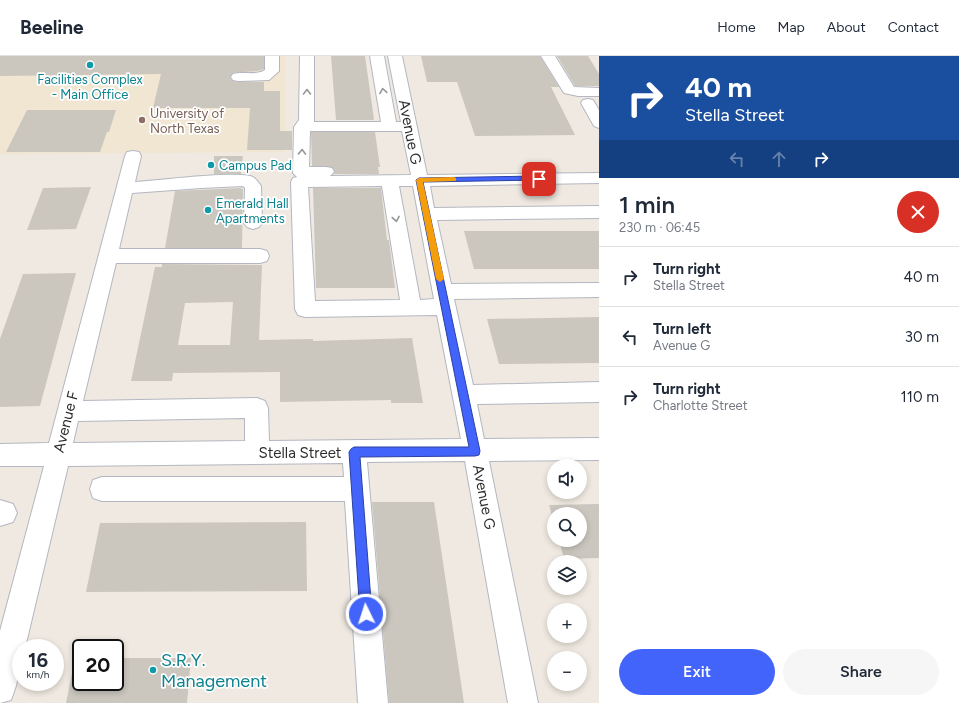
<!DOCTYPE html>
<meta charset="utf-8">
<style>
body{margin:0;font-family:Figtree,sans-serif;background:#f6f6f7;color:#1f2937;height:100vh;display:flex;flex-direction:column;font-size:15px;white-space:nowrap}
*{box-sizing:border-box;margin:0}
p{font-size:13px;color:#747a83}
.icon{flex:none;width:22px;height:22px;fill:none;stroke:currentColor;stroke-width:2;stroke-linecap:round;stroke-linejoin:round}
.map{position:relative;flex:1;overflow:hidden}
.drawer{display:flex;flex-direction:column;background:#fff;width:360px}
.drawer>*{flex:none}
.guide{background:#1a4fa0;color:#fff;overflow:hidden}
.fabs{position:absolute;left:547px;top:403px;display:grid;gap:8px}
.fabs a{display:grid;place-items:center;width:40px;height:40px;border-radius:50%;background:#fff;box-shadow:0 2px 6px #0003;font-size:20px}
.speed{position:absolute;left:12px;top:583px;display:flex;gap:8px;font-size:20px;font-weight:700;text-align:center}
.speed>*{display:grid;place-content:center;width:52px;height:52px;border-radius:50%;background:#fff;box-shadow:0 2px 6px #0003;line-height:1}
.speed small{font-size:10px;font-weight:400}
.speed .limit{border:2px solid #111;border-radius:6px;background:#fff;color:#111}
.pin{position:absolute;display:grid;place-items:center;width:34px;height:34px;color:#fff;margin:-17px;border-radius:8px;box-shadow:0 2px 6px #0006}
.me{position:absolute;width:44px;margin:-22px;rotate:356deg;stroke-linejoin:round;filter:drop-shadow(0 0 3px #0008)}
.turn{display:flex;align-items:center;gap:14px;height:84px;padding:0 20px;font-size:18px}
.turn .icon{width:52px;height:52px;stroke-width:2.5}
.turn b{display:block;font-size:28px;line-height:34px}
.lanes{display:flex;align-items:center;height:38px;padding:0 20px;background:#0003;justify-content:center;gap:20px;direction:ltr}
.lanes .off{opacity:.35}
.round{display:grid;place-items:center;flex:none;width:42px;height:42px;border-radius:21px;background:#f6f6f7}
.head{display:flex;align-items:center;justify-content:space-between;height:68px;padding:0 20px}
h1{font-size:24px;font-weight:600;line-height:30px}
.cta{display:flex;gap:8px;margin-top:auto;padding:8px 20px}
.cta a{flex:1;height:46px;border-radius:24px;background:#4264fb;color:#fff;font-size:16px;font-weight:600;line-height:46px;text-align:center}
.cta a+a{background:#f6f6f7;color:#1f2937}
ul{padding:0;list-style:none}
li{display:flex;align-items:center;gap:12px;height:60px;padding:0 20px;border-top:1px solid #e0e1e3}
li div{flex:1}
li b{display:block;font-size:15px}
li em{font-style:normal}
header{display:flex;align-items:center;gap:24px;box-sizing:border-box;height:56px;padding:0 20px;background:#fff;border-bottom:1px solid #e0e1e3}
header strong{font-size:19px}
nav{display:flex;gap:22px;margin-inline-start:auto;font-size:14px}
main{display:flex;flex:1;min-height:0}
.map>svg:first-child{display:block}
.education{fill:#f0e6d1}
.building{fill:#cbc7bf;fill-rule:evenodd}
.lines{fill:none;stroke-linecap:round;stroke-linejoin:round}
.minor-casing{stroke:#b4b7c1;stroke-width:2}
.minor{fill:#fff;fill-rule:evenodd}
.oneway{stroke:#969696}
.route{fill:#4264fb;stroke:#2b41a3}
.slow{fill:#f59e0b}
.culture-dot{fill:#0f9aa8;stroke:#fff;stroke-width:1.5}
.education-dot{fill:#8d6e63;stroke:#fff;stroke-width:1.5}
.labels{text-anchor:middle;dominant-baseline:central;stroke-width:3.5;stroke-linejoin:round;paint-order:stroke}
.far-culture-label{font-size:13px;fill:#0d838f;stroke:#fff;text-anchor:start}
.far-education-label{font-size:13px;fill:#785e54;stroke:#fff;text-anchor:start}
.street-label{font-size:15px;fill:#2e2e2e;stroke:#fff}
.near-culture-label{font-size:18px;fill:#0d838f;stroke:#fff;text-anchor:start}
</style>
<header>
<strong>Beeline</strong>
<nav><a>Home</a><a>Map</a><a>About</a><a>Contact</a></nav>
</header>
<main>
<div class="map">
<svg width="599" height="647" viewBox="0 0 599 647">
<rect width="100%" height="100%" fill="#efe9e1"/>
<!-- education -->
<path class="education" d="M0 0H285V96L0 98Z"/>
<!-- building -->
<path class="building" d="M0 0H264V13L257 15 233 17 230 22 233 25 238 26H264V35H280V75H292V94H247L250 52H153L161 18 0 20Z
M331 0H365L374 63 373 64H336Z
M421 0H540L559 31H551L575 79 475 80 457 26H427Z
M557 0H588L599 18V30H575Z
M27 54H116L109 76H107L100 96H6Z
M311 76H375L380 111H378L379 118H334L335 115 332 111 312 110Z
M214 100H243L241 118H214Z
M91 131 76 173 27 174 43 132Z
M240 132 243 133 242 192H165L175 135Z
M313 132H381L387 184H389L395 232H316Z
M464 175H599V213H474Z
M162 208 262 209 259 284 313 283V285L412 282 423 347H391V344L280 346V316L173 317 172 325H131L155 211H162ZM233 246 230 289H178L185 247Z
M76 217 40 350 0 351V283L23 218Z
M599 261V307L499 308 487 263Z
M372 446H434L464 647H389Z
M599 448V502L564 503 559 484H580V458H554V467L549 449Z
M306 466 307 535 86 536 100 467Z
M115 602H191L187 647H66L75 603H81V626H115Z"/>
<g class="lines">
<defs>
<path id="minor" d="M265 0H279V15L269 24 238 25 233 24 231 21 233 18C244 15 256 20 265 14Z
M300 0H314V66H381L370 0H384L396 66H401L388 0H402L427 119 599 117V127L430 130 434 152 599 150V162L437 164 451 228 599 227V241L454 243 473 329 599 326V346L477 348 484 383 599 382V404L489 405 538 647H508L465 405 367 406 388 647H358L345 445H102L93 442 90 433 93 424 102 421H344L343 407 68 410 25 592H21C21 610 18 627 11 644L0 647V575L44 410H0V388L49 387 125 100 127 96 133 95 139 96 141 100 135 126C155 125 239 114 253 121 256 123 259 127 261 130L262 167 259 171 253 173 247 171 244 167 245 132 243 130 201 132 132 137 119 193H260L267 195 269 200 267 205 260 207H116L83 345 257 342 265 345 268 352 269 385 461 383 437 259 305 261 298 259 295 253 291 126 293 122 297 121 293 117 294 71 299 64ZM310 75H402L411 119 330 120 334 116 332 112 326 111H309ZM382 130 400 244 315 245 308 131ZM399 130H413L434 243 420 244ZM245 362V385L73 387 78 365Z
M541 0H555L574 31 599 32V40H578L564 37Z
M588 43 593 44 599 54V72L594 70 581 47 583 44Z
M0 444 13 448 17 457 13 466 0 470Z"/>
</defs>
<!-- minor casing -->
<use href="#minor" class="minor-casing"/>
<!-- minor -->
<use href="#minor" class="minor"/>
</g>
<!-- one-way arrows -->
<defs><path id="oneway-chevron" d="M-2-3.5L2.5 0L-2 3.5" fill="none" stroke-width="1.6" stroke-linecap="round" stroke-linejoin="round"/></defs>
<g class="oneway">
<use href="#oneway-chevron" transform="translate(383 35) rotate(-99)"/>
<use href="#oneway-chevron" transform="translate(307 36) rotate(-90)"/>
<use href="#oneway-chevron" transform="translate(302 96) rotate(-89)"/>
<use href="#oneway-chevron" transform="translate(396 163) rotate(80)"/>
</g>
<!-- route -->
<path class="route" d="M539 120 541 121V124L423 126 480 395 479 399 475 400 360 401 372 558 370 562 366 563 362 562 360 558 349 396 351 393 354 391H469L416 124 419 122Z"/>
<!-- slow -->
<path class="slow" d="M454 121 456 122V125L423 126 444 223 440 226 436 223 416 124 419 122Z"/>
<!-- markers -->
<g class="culture-dot">
<circle cx="90" cy="9" r="4"/>
<circle cx="211" cy="109" r="4"/>
<circle cx="208" cy="154" r="4"/>
<circle cx="153" cy="614" r="4"/>
</g>
<circle class="education-dot" cx="142" cy="64" r="4"/>
<g class="labels">
<!-- far-culture labels -->
<g class="far-culture-label">
<text x="90" y="23" text-anchor="middle">Facilities Complex<tspan x="90" dy="15">- Main Office</tspan></text>
<text x="219" y="109">Campus Pad</text>
<text x="216" y="147">Emerald Hall<tspan x="216" dy="15">Apartments</tspan></text>
</g>
<!-- far-education labels -->
<g class="far-education-label">
<text x="150" y="57">University of<tspan x="150" dy="15">North Texas</tspan></text>
</g>
<!-- street labels -->
<g class="street-label">
<text transform="translate(410 76) rotate(79)">Avenue G</text>
<text transform="translate(66 366) rotate(-76)">Avenue F</text>
<text x="300" y="397">Stella Street</text>
<text transform="translate(484 441) rotate(79)">Avenue G</text>
</g>
<!-- near-culture labels -->
<g class="near-culture-label">
<text x="161" y="604">S.R.Y.<tspan x="161" dy="21">Management</tspan></text>
</g>
</g>
</svg>
<div class="fabs">
<a><svg class="icon" aria-label="sound" viewBox="0 0 24 24"><path d="M4 9h4l5-4v14l-5-4H4zM17 9q2 3 0 6"/></svg></a>
<a><svg class="icon" aria-label="search" viewBox="0 0 24 24"><circle cx="10" cy="10" r="6"/><path d="M15 15l6 6"/></svg></a>
<a><svg class="icon" aria-label="layers" viewBox="0 0 24 24"><path d="M12 4l9 5-9 5-9-5zM3 14l9 5 9-5"/></svg></a>
<a>+</a>
<a>−</a>
</div>
<div class="speed"><div>16<small>km/h</small></div><div class="limit">20</div></div>
<div class="pin" style="left:539px;top:123px;background:#d93025"><svg class="icon" aria-label="arrive" viewBox="0 0 24 24"><path d="M6 21V4h12l-3 4 3 4H6"/></svg></div>
<svg class="me" style="left:366px;top:558px" viewBox="-20 -20 40 40"><circle r="17" fill="#4264fb" stroke="#fff" stroke-width="3"/><path d="M0-11L8 9 0 5-8 9z" fill="#fff"/></svg>
</div>
<section class="drawer">
<div class="guide">
<div class="turn"><svg class="icon" aria-label="right" viewBox="0 0 24 24"><path d="M7 20v-9h11M14 6l5 5-5 5"/></svg><div><b>40 m</b>Stella Street</div></div>
<div class="lanes"><svg class="icon off" aria-label="left" viewBox="0 0 24 24"><path d="M17 20v-9H6M10 6l-5 5 5 5"/></svg><svg class="icon off" aria-label="ahead" viewBox="0 0 24 24"><path d="M12 20V5M6 11l6-6 6 6"/></svg><svg class="icon" aria-label="right" viewBox="0 0 24 24"><path d="M7 20v-9h11M14 6l5 5-5 5"/></svg></div>
</div>
<div class="head"><div><h1>1 min</h1><p>230 m · 06:45</p></div><a class="round" style="background:#d93025;color:#fff"><svg class="icon" aria-label="close" viewBox="0 0 24 24"><path d="M6 6l12 12M18 6L6 18"/></svg></a></div>
<ul>
<li><svg class="icon" aria-label="right" viewBox="0 0 24 24"><path d="M7 20v-9h11M14 6l5 5-5 5"/></svg><div><b>Turn right</b><p>Stella Street</p></div><em>40 m</em></li>
<li><svg class="icon" aria-label="left" viewBox="0 0 24 24"><path d="M17 20v-9H6M10 6l-5 5 5 5"/></svg><div><b>Turn left</b><p>Avenue G</p></div><em>30 m</em></li>
<li><svg class="icon" aria-label="right" viewBox="0 0 24 24"><path d="M7 20v-9h11M14 6l5 5-5 5"/></svg><div><b>Turn right</b><p>Charlotte Street</p></div><em>110 m</em></li>
</ul>
<div class="cta"><a>Exit</a><a>Share</a></div>
</section>
</main>
